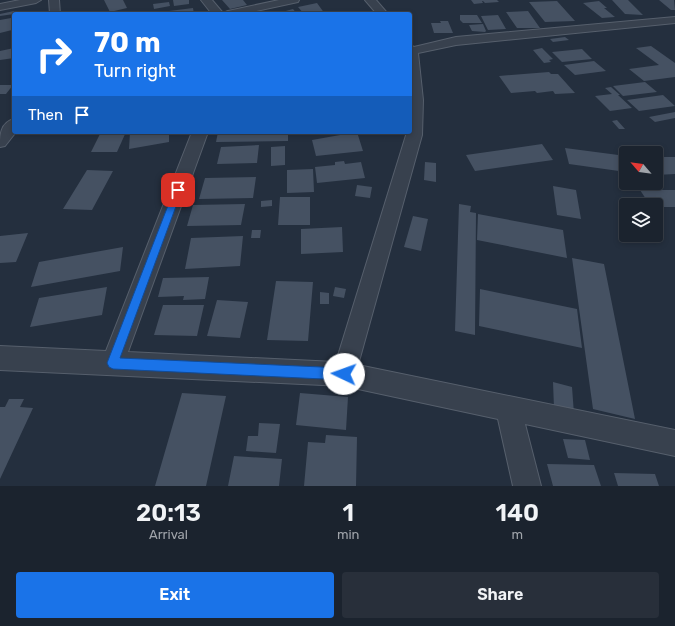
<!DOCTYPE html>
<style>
body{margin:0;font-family:Rubik,sans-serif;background:#282f3a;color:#f1f3f6;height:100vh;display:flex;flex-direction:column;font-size:15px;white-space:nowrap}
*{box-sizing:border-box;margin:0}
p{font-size:13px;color:#a0a4aa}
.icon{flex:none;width:22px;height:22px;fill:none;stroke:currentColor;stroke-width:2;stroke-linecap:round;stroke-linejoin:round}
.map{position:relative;height:486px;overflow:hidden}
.sheet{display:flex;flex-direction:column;background:#1b232e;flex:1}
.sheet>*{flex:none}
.hud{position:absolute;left:12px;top:12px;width:400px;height:122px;border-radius:4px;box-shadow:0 2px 6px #0003,0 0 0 1px #39404a;background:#1a73e8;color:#fff;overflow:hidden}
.needle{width:26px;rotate:298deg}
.tools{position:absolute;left:619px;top:146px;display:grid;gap:8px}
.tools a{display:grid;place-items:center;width:44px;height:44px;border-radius:4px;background:#1b232e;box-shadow:0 2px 6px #0003,0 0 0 1px #39404a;font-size:20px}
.pin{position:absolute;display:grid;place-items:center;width:34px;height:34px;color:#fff;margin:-17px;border-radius:8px;box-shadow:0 2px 6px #0006}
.me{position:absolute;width:44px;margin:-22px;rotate:273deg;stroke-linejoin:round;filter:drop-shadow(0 0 3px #0008)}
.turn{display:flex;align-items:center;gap:14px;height:84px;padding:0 16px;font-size:18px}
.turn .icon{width:52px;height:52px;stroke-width:2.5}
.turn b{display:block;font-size:28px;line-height:34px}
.then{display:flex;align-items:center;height:38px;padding:0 16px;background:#0003;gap:8px;font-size:15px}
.eta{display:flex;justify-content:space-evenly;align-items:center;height:68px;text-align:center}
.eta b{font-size:24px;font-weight:600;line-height:28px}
.action{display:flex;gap:8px;margin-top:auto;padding:8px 16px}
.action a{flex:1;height:46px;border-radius:4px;background:#1a73e8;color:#fff;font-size:16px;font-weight:600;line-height:46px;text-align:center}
.action a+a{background:#282f3a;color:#f1f3f6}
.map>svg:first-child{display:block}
.building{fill:#455162}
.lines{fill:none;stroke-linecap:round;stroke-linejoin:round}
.minor-casing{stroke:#565f6c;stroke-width:2}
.minor{fill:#38414e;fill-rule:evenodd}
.route{fill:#1a73e8;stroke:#114b97}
</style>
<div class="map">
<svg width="675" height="486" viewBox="0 0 675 486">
<rect width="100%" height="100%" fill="#242f3e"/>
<!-- building -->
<path class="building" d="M104 0H123L127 8 110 12Z
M173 0H189V4L174 6Z
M222 0H243L247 5 230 9Z
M471 0H497L499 2 485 3 483 1H482L483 3 474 4Z
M612 0H628L643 15 625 14Z
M659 0H674L675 10H671Z
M557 1 575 21 545 22 529 2Z
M599 1 607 8H604L615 17 602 18 583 3Z
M169 2 170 6 154 9 153 4Z
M317 3 325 14H304L298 7Z
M193 8 194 14H161V12Z
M293 9 297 14H283L282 12Z
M14 11V14L0 16V14Z
M528 11 540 28H517L506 12Z
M460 15H477L482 23H463L460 20Z
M498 15 506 29 488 30 481 16Z
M11 18 12 30 0 33V20Z
M440 21H448L453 33H434L431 23H441Z
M483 24 486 31 485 32 472 31 469 25Z
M565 37 569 40 553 42 550 39Z
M651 46 675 63V77L644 81 629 69 659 65 636 48Z
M14 48V58L0 60V51Z
M542 48 553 59 549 60 551 62 544 63 533 50Z
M582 49 592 59 562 62 552 52Z
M594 61 606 71 575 75 564 65Z
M549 72 551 74H558L575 93 555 94 553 91 537 93 535 91 511 93 499 76Z
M645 82 657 92 623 96 613 86Z
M0 85H13L6 94H0Z
M611 87 620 95H618L632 108 610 111 595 96 612 94 605 88Z
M663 95 675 106 639 111 627 100Z
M675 112V118L655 122 649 117Z
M617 120 625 129H619L612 121Z
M101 132H126L117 152H91Z
M130 132H169V142L129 149Z
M218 132H288V141L216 142Z
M357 132 363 151 316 156 312 140Z
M542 144 553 160 475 171 466 155Z
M259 145 257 163 217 164 221 147Z
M285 146V165L271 166V147Z
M565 148 626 156V172L569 164Z
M656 157H675V174L656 175Z
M344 161 345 164 361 162 365 178 317 183 315 167 335 165V162Z
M425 162 436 163V182L424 180Z
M313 169 314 192 287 193V170Z
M87 170 113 171 92 210 63 209Z
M256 177 253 198 199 199 205 178Z
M357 185 372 187 370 198 355 196Z
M553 186 576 190 581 219 557 215Z
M640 190H675V207H656V205H650Z
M280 197H310V225H278Z
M272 200V206L261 207V201Z
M245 204 241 225 187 226 193 205Z
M459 204 471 206 470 212 476 213 475 335 455 331Z
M478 214 563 230 567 258 477 240Z
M413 216 428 219 421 251 404 247Z
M342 227 343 252 301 254V229Z
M252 230H261L260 238H251Z
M28 233 16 262 0 263V236Z
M243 236 240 266 185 269 191 238Z
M123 247 120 271 31 287 39 262Z
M572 258 604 264 635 419 593 409Z
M209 277 205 299 183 300 184 296 158 297 163 278Z
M276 281 313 282 308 341 267 340Z
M107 287 102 315 30 327 39 298Z
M335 287 346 289 344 298 333 296Z
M480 289 577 309 582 348 479 326Z
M320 292 329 293V304H320Z
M217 300 248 302 240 338 207 336Z
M163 305H204L197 336 154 335Z
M553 382 572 387 574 414 554 408Z
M182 393 226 396 206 486H155Z
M300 393 348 397 346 430 296 425Z
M9 399H24L20 407 33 408 0 479V407H5Z
M259 423 280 424 276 453 246 451 248 436H258Z
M326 435 357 437 356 486H304L308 442 325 443Z
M563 439 585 440 590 460 568 458Z
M234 456 282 459 279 486H228Z
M547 464 594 465 601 486H553Z
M614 473 655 474 659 486H618Z"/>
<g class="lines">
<defs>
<path id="minor" d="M20 0H41L36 3 0 10V4Z
M49 0H59L60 14H50Z
M201 0H212L223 13 228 11 279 0H299L298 2 243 14H212Z
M365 0H376L388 14H377Z
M675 17V23L456 45 418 53 423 100 422 135 358 365 675 430V456L525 424 541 486H513L498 419 344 386 0 370V346L106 351 192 132H208L128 352 336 362 407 132H410V45L414 47 456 37Z
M14 119V132H16L5 146 0 147C0 135 0 123 14 119Z"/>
</defs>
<!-- minor casing -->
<use href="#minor" class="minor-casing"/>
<!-- minor -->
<use href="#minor" class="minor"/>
</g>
<!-- route -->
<path class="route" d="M178 187 182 190 120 358 344 368 349 370 350 374 349 378 344 380 113 369 109 367 107 363 174 190Z"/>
</svg>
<div class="tools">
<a><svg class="needle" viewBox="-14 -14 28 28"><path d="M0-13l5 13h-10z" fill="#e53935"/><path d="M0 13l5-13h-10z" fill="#a0a4aa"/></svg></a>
<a><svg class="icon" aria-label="layers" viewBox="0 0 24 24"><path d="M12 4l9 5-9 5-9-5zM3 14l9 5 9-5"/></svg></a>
</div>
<div class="pin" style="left:178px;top:190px;background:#d93025"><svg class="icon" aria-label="arrive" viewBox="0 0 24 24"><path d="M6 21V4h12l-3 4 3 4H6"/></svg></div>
<svg class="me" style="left:344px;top:374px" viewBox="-20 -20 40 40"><circle r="19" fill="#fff"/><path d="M0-13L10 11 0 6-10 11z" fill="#1a73e8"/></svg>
<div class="hud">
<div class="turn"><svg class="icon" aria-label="right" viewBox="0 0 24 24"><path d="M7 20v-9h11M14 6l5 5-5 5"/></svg><div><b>70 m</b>Turn right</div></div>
<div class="then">Then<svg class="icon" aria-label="arrive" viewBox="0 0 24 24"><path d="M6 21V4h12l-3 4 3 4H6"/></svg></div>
</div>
</div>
<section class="sheet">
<div class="eta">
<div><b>20:13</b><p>Arrival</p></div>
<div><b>1</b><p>min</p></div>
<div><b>140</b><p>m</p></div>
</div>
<div class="action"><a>Exit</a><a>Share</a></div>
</section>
